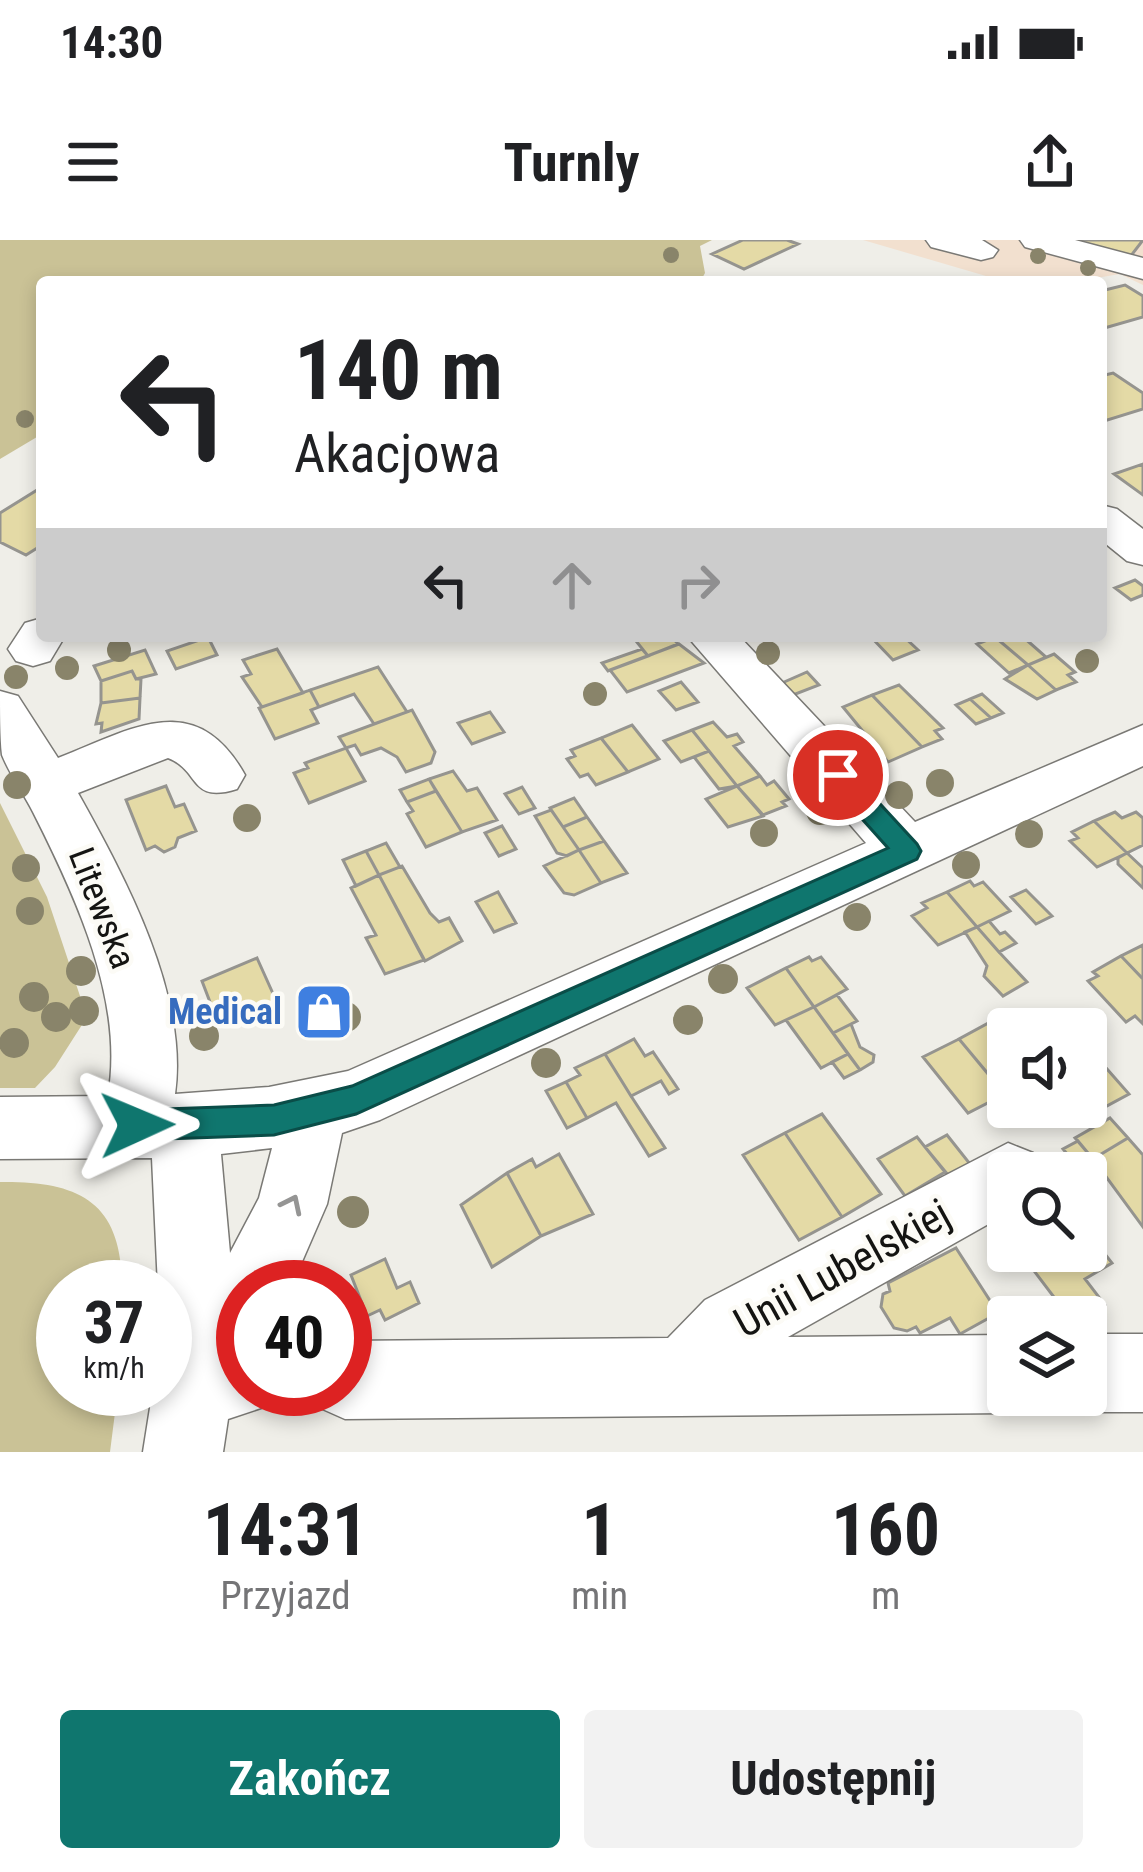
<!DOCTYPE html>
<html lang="pl">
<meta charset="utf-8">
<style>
body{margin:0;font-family:"Roboto Condensed",sans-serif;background:#f2f2f2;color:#202124;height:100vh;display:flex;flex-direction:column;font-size:45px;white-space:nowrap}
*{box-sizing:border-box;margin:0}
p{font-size:39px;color:#757577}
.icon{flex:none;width:66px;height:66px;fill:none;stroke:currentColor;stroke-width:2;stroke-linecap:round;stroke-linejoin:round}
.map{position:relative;height:1212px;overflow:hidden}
.sheet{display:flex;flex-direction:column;background:#fff;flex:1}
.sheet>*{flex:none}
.guide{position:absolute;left:36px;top:36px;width:1071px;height:366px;border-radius:12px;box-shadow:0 6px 18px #0003;background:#fff;color:#202124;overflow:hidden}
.controls{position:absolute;left:987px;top:768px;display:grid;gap:24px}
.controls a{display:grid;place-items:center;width:120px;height:120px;border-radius:12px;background:#fff;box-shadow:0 6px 18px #0003;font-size:60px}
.speed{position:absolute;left:36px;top:1020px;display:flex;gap:24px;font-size:60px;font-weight:700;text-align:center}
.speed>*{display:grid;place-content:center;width:156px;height:156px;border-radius:50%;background:#fff;box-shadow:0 6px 18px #0003;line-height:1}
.speed small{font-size:30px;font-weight:400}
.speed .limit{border:18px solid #d22;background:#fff;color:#111}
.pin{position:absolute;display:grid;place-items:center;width:102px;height:102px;color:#fff;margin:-51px;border:6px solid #fff;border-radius:50%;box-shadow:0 3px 12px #0007}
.me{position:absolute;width:132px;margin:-66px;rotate:89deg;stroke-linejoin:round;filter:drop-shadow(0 0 9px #0008)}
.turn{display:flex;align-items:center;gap:42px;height:252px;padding:0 60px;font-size:54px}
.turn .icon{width:156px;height:156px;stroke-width:2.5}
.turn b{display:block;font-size:84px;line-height:102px}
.lanes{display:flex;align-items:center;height:114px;padding:0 60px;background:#0003;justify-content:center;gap:60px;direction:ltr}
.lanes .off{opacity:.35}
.eta{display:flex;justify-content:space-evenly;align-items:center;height:204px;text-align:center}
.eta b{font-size:72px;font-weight:700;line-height:84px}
.primary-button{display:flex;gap:24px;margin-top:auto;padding:24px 60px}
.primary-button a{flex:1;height:138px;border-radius:12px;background:#0f766e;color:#fff;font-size:48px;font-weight:700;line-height:138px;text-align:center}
.primary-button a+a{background:#f2f2f2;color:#202124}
.status{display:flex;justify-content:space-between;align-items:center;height:84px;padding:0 60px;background:#fff;direction:ltr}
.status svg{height:33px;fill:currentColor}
header{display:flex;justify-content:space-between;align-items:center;height:156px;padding:0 60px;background:#fff;font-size:54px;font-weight:700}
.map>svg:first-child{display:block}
.commercial{fill:#f2e0cf}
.green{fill:#cac296}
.building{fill:#e4daa6;stroke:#95948f;stroke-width:3}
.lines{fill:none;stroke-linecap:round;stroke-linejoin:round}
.minor-casing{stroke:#7a7975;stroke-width:3}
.minor{fill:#fff;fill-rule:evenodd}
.tree{fill:#89846a}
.oneway{stroke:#959594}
.route{fill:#0f766e;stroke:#0a4d48;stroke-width:3}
.labels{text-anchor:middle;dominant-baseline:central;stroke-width:9;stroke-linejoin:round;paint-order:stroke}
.street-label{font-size:36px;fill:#141412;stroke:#fcfbf6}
.shop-label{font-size:36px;font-weight:bold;fill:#366cbe;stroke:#fcfbf6;text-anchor:end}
.near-street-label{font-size:42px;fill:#141412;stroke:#fcfbf6}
</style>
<div class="status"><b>14:30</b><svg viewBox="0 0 49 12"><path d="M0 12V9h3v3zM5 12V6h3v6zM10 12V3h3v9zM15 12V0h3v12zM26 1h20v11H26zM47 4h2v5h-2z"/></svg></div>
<header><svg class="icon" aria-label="menu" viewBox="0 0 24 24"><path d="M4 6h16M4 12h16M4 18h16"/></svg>Turnly<svg class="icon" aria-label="share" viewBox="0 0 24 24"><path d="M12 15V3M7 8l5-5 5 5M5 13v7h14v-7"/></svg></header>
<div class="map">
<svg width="1143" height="1212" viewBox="0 0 1143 1212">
<rect width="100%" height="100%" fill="#efeee8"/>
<!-- commercial -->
<path class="commercial" d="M863 0H1143V45L1120 34 1084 40 986 36Z"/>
<!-- green -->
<path class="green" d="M0 0H712L700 6 705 33 700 42H42V194L0 219Z
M0 563 47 657 87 777 55 827 35 848H0Z
M0 942C80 941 122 962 122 1047H63V1149H118L110 1212H0Z"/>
<!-- building -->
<path class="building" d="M743 0H787L798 4 744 29 712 14Z
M1053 0H1143L1130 17Z
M1125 45 1143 56V77L1101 89V51Z
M1113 133 1143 153V169L1101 182V136Z
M1143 224V255L1114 234Z
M42 247V305L26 315 0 302V273Z
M1135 340 1143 346V355L1131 360 1115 348Z
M632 396H671L678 404 648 416Z
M870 396H903L918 410 893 420Z
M1022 396 1046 417 1028 425 995 397Z
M208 397 217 415 176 429 167 411Z
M995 397 1028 425 1009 433 977 404Z
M679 404 704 423 627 452 610 430Z
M277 409 303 453 262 467 242 437 251 434 243 420Z
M642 409 648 416 608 431 602 423Z
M145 410 156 434 136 439 132 431 101 441 94 426Z
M1054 414 1075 432 1068 435 1076 442 1056 450 1028 425Z
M1028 425 1056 450 1037 459 1005 439Z
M378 427 407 472 374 484 354 454 319 467 310 450Z
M132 431 136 439H141L140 458 101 463V441Z
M807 432 819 445 793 455 782 443Z
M681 442 698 462 676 470 659 451Z
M899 445 943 488 935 491 942 499 922 507 872 455Z
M310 450 319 467 311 470 318 483 275 499 259 468Z
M982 454 1003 473 991 478 970 459Z
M872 455 922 507 888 522 843 467Z
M140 458 139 479 101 492 102 483 96 484 101 463Z
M970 459 991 478 976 484 956 465Z
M412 470 435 512 431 523 406 532 397 517 381 508 361 515 355 505 346 508 339 497Z
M490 472 504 492 472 504 458 483Z
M713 482 727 497 737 494 743 502 734 506 760 536 737 546 692 490Z
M632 485 659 519 628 532 601 498Z
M692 490 709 511 681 522 664 501Z
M601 498 628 532 596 545 588 534 580 537 567 519 575 516 571 510Z
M346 508 365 541 309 563 294 533 308 528 305 523Z
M709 511 737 546 719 549 694 517Z
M453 531 467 551 477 548 497 580 462 592 429 539Z
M760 536 767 545 774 541 789 559 782 562 786 566 763 575 737 546Z
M429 539 436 551 407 562 400 550Z
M166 546 175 567 184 564 196 591 178 598 175 607 164 612 155 606 146 610 126 560Z
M737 546 763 576 728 587 706 559Z
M522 547 535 568 519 574 505 554Z
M436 551 462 592 426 607 407 574 413 571 407 562Z
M574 558 587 577 563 587 550 568Z
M551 570 563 587 579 610 567 616 557 613 535 576Z
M1115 572 1122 578 1136 572 1143 578V605L1127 613 1094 581Z
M587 577 604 601 579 610 563 587Z
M1094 581 1127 613 1097 627 1070 601 1078 598 1072 592Z
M502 586 516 609 499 616 485 593Z
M604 601 627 633 601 643 579 610Z
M386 603 400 627 379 635 366 611Z
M579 610 601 643 574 655 564 653 544 626Z
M366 611 379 635 356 646 343 620Z
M1127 613 1143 628V648L1118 624V618Z
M402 626 430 673 439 682 449 678 462 701 425 721 379 635Z
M379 635 424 720 385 734 366 698 376 695 351 648Z
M970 641 974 646 983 642 1010 671 977 687 947 652Z
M1026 650 1052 676 1036 684 1011 657Z
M498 652 516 683 494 692 476 662Z
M947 652 977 687 938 705 912 676 927 668 922 663Z
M989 681 1000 694 1005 692 1016 703 999 712 977 687Z
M977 687 999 712 1027 742 1003 756 984 736 987 726 965 692Z
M1143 705V739L1121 716Z
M1121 716 1143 739V784L1135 776 1126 782 1088 741 1098 736 1093 732Z
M809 717 812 721 821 717 847 749 814 767 786 728Z
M257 718 279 767 251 780 247 770 218 783 202 741Z
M786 728 814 767 775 785 747 748Z
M837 755 857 781 833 793 814 767Z
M814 767 848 814 821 828 786 780Z
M994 780 1008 797V858L959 799Z
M851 784 860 807 874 815 873 822 860 830 833 793Z
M634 799 645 816 653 812 678 849 669 854 661 841 631 856 605 814Z
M959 799 1005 854 968 873 923 817Z
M605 814 631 856 665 908 649 916 616 863 587 878 566 842 580 835 575 828Z
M848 814 860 830 844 838 832 822Z
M1107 829 1129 854 1090 875 1083 867 1086 840Z
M566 842 587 878 567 888 546 851Z
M822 874 881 954 842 977 785 893Z
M1110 878 1128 898 1093 919 1075 898Z
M785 893 842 977 799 1000 743 915Z
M947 895 974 929 953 941 925 907Z
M917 897 945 932 905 956 878 919Z
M1128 898 1143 915V987L1093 919Z
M1078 901 1093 919 1078 927 1063 909Z
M559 914 593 974 541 996 507 933 532 919 536 927Z
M507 933 541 996 492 1027 461 965Z
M1086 990 1112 1023 1085 1039 1105 1065 1086 1077H1069L1019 1011H1086Z
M956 1008 998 1073 960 1094 950 1078 920 1093 916 1087 907 1091 894 1088 881 1067 883 1054 890 1051 888 1043Z
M385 1019 397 1048 410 1042 419 1063 385 1080 380 1070 367 1076 351 1035Z"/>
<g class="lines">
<defs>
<path id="minor" d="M926 0H982L998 10 993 17 981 20 931 7Z
M1020 0H1075L1143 18V39L1025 7Z
M1101 265 1117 269 1143 289V325L1127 321 1101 300Z
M42 378V396H65L50 421 33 426 16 421 8 409 25 383Z
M687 396H739L915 582 1143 485V526L380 880 342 893 327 964 291 1047H243V1080L233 1076V1100L243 1099V1149H277L270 1165 228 1179 223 1212H143L153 1149H165V1047H158L152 918 0 919V857L108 856C125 761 75 655 33 572 24 554 10 535 2 515 0 498 0 470 0 451L18 456 58 518C131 490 195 446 245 535L237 549C189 564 201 531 168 518L78 553C125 637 189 756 175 854L269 847 348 831 866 603ZM272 908 259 958 230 1013 221 914Z
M1008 903 1033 913 1042 933H1008V973L788 1097 1008 1095V1155H1038L1035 1161 1008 1173 345 1179 318 1167 310 1149H345V1101L668 1098 705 1060Z
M1086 1094H1143V1172H1086L1059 1160 1056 1155H1086Z"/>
</defs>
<!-- minor casing -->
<use href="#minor" class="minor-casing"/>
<!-- minor -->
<use href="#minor" class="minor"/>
</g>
<!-- trees -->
<g class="tree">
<circle cx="671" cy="15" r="8"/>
<circle cx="1038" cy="16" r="8"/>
<circle cx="1088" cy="28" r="8"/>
<circle cx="25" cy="179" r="9"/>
<circle cx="119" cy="410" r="12"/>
<circle cx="768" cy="413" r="12"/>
<circle cx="1087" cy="421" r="12"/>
<circle cx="67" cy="428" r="12"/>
<circle cx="16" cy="437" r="12"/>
<circle cx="595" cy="454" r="12"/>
<circle cx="940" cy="543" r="14"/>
<circle cx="17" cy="545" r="14"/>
<circle cx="899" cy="555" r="14"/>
<circle cx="820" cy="571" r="14"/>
<circle cx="247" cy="578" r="14"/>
<circle cx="764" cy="593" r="14"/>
<circle cx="1029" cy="594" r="14"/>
<circle cx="966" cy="625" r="14"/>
<circle cx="26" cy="628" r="14"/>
<circle cx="30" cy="671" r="14"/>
<circle cx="857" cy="677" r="14"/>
<circle cx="81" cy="731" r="15"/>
<circle cx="723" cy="739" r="15"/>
<circle cx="34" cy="757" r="15"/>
<circle cx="84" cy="771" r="15"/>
<circle cx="56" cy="777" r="15"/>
<circle cx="346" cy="777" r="15"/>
<circle cx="688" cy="780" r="15"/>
<circle cx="204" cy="796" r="15"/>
<circle cx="14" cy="803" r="15"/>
<circle cx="546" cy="823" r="15"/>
<circle cx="353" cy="972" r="16"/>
</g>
<!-- one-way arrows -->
<defs><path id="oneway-chevron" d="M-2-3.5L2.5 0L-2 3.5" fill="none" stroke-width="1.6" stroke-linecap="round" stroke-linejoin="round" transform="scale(3)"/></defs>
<use class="oneway" href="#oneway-chevron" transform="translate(292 964) rotate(-64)"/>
<!-- route -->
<path class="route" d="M838 525 847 528 917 604 921 611 917 619 356 874 274 895 137 900 126 896 121 885 126 874 137 870 274 865 352 846 888 608 829 542 825 535Z"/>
<!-- icons -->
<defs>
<symbol id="shop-square" viewBox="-11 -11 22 22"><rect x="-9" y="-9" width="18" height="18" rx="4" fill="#3f7fe0" stroke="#fcfbf6"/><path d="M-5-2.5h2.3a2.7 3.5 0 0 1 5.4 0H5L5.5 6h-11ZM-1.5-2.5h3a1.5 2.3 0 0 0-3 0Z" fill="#fff"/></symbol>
</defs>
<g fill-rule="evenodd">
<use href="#shop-square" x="291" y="739" width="66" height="66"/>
</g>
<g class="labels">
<!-- street labels -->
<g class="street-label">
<text transform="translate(102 668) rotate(69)">Litewska</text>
</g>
<!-- shop labels -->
<g class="shop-label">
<text x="282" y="772">Medical</text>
</g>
<!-- near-street labels -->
<g class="near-street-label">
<text transform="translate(842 1028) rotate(-29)">Unii Lubelskiej</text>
</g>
</g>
</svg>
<div class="controls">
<a><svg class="icon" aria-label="sound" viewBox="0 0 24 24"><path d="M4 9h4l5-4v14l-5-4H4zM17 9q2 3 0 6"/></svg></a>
<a><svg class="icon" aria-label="search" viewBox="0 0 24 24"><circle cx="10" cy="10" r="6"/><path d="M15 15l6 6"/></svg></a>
<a><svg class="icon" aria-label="layers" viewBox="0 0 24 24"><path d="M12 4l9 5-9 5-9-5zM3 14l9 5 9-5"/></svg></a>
</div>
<div class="speed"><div>37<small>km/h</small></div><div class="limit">40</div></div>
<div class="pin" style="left:838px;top:535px;background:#d93025"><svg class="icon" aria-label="arrive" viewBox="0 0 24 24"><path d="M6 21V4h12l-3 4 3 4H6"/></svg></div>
<svg class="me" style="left:137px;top:885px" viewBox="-20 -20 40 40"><path d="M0-17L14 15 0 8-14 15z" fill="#0f766e" stroke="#fff" stroke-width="4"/></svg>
<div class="guide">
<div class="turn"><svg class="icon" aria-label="left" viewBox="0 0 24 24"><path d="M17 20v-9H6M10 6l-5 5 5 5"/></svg><div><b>140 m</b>Akacjowa</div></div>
<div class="lanes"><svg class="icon" aria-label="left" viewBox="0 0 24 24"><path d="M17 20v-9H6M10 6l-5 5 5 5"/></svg><svg class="icon off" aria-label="ahead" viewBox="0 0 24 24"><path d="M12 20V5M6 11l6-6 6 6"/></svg><svg class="icon off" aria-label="right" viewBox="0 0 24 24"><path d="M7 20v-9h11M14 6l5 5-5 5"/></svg></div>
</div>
</div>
<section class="sheet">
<div class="eta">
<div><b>14:31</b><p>Przyjazd</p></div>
<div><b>1</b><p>min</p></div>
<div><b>160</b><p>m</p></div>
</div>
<div class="primary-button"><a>Zakończ</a><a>Udostępnij</a></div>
</section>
